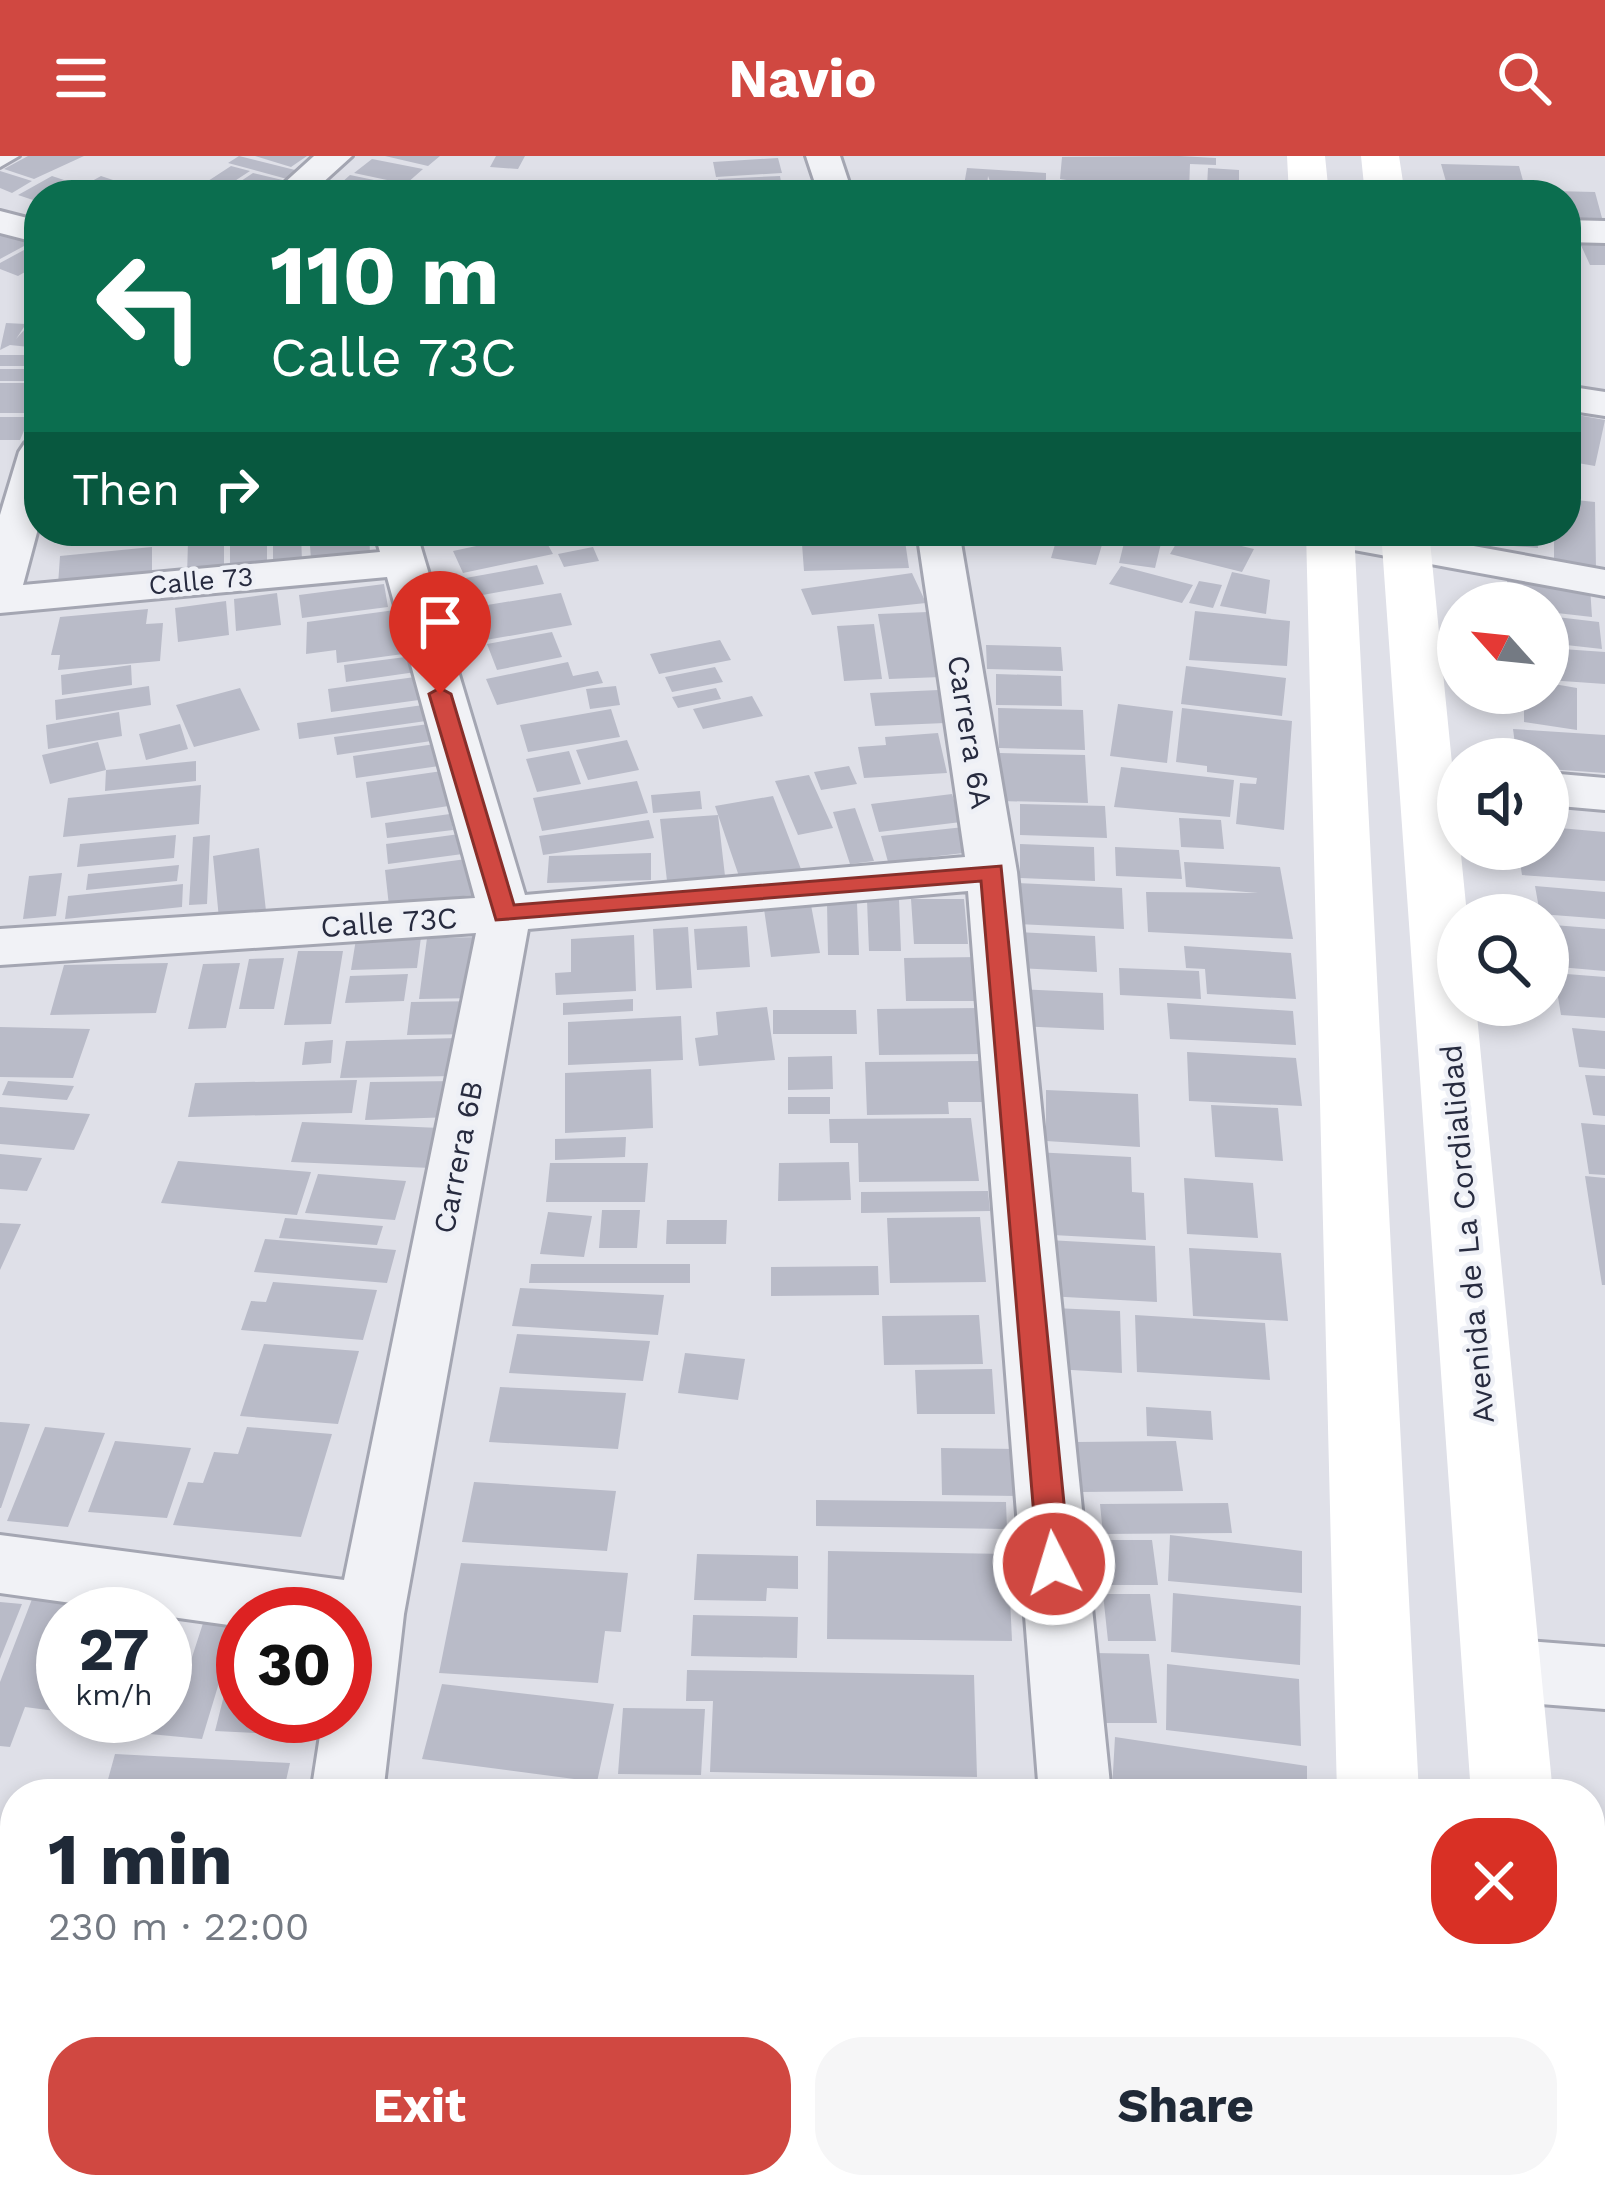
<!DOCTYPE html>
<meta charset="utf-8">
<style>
body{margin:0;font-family:"Work Sans",sans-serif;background:#f6f6f7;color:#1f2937;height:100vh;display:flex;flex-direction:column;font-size:45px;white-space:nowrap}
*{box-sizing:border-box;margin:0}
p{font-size:39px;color:#747a83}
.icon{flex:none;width:66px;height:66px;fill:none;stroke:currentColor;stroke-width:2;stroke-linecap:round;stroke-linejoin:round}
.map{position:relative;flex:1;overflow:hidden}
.sheet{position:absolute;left:0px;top:1623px;width:1605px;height:420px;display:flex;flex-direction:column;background:#fff;border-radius:48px 48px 0 0;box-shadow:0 6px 18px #0003}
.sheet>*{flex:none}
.banner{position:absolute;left:24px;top:24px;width:1557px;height:366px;border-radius:48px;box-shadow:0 6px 18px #0003;background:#0b6e4f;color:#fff;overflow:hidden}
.needle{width:78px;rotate:297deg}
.controls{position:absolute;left:1437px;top:426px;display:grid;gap:24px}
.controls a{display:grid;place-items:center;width:132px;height:132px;border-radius:50%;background:#fff;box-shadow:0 6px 18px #0003;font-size:60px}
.speed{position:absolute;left:36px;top:1431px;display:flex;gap:24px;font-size:60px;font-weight:700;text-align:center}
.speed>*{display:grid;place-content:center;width:156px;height:156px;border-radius:50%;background:#fff;box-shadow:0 6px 18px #0003;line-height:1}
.speed small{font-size:30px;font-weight:400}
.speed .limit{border:18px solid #d22;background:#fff;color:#111}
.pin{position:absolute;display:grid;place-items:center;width:102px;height:102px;color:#fff;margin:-123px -51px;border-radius:50% 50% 50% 0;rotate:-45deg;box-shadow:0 0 12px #0007}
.pin .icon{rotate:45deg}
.me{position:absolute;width:132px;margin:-66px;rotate:355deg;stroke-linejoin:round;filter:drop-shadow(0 0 9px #0008)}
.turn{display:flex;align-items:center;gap:42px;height:252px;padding:0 48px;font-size:54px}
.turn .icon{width:156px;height:156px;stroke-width:2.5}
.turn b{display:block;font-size:84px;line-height:102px}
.then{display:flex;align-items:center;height:114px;padding:0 48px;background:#0003;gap:24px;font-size:45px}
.round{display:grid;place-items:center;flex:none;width:126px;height:126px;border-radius:48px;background:#f6f6f7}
.overview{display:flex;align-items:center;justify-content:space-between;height:204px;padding:0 48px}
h1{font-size:72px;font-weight:700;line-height:90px}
.primary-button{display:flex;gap:24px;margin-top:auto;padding:24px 48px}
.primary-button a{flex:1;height:138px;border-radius:48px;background:#d04841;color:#fff;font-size:48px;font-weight:700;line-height:138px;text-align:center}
.primary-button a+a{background:#f6f6f7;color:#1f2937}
header{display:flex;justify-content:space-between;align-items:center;height:156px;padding:0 48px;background:#d04841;color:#fff;font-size:54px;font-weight:700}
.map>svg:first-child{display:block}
.building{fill:#b9bbc8}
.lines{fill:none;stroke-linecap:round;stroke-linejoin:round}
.minor-casing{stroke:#a4a6b2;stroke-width:6}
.minor{fill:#f1f2f6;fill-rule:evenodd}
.secondary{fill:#fff;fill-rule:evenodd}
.route{fill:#d04841;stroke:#872f2a;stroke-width:3}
.labels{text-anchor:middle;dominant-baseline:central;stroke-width:9;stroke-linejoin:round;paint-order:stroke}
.far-street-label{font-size:27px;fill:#272b3f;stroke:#eef0f6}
.street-label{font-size:30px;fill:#272b3f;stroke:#eef0f6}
</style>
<header><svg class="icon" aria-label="menu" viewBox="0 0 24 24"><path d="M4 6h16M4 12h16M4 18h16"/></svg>Navio<svg class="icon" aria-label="search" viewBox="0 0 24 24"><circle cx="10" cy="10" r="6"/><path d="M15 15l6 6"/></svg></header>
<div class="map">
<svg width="1605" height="2043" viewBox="0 0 1605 2043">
<rect width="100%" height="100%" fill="#dfe0e8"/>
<!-- building -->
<path class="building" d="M28 0H84L34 23 4 13Z
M239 0 299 15 287 23 228 7Z
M255 0H307L291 11Z
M385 0H440L428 10Z
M496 0H525L518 13 490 11Z
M1062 1 1179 0 1216 2V9L1190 8 1189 35 1136 32V39H1118L1119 32 1060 23Z
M778 2 782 17 716 21 713 6Z
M372 3 423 13 406 28 354 17Z
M1441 8 1519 10 1525 32 1447 29Z
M231 10 250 15 227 30 208 25Z
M967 12 1046 17V23L1044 31 991 28 988 20 987 30 1037 33 1036 39H980L982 30 964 29Z
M1208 12 1239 14V33L1207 31Z
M0 15 32 25 12 37 0 32Z
M253 17 291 26 272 39H220Z
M350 19 398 29 388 37 340 28Z
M52 20 79 29 61 39H39V46L18 39Z
M101 20 113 24 87 39H67Z
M780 20 782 31 720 34 718 23Z
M1553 35 1595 36 1605 73 1566 72V39Z
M15 72 39 82 0 103V80Z
M1579 85H1605V109H1590Z
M35 88 39 108 18 120 0 113V107Z
M6 167 26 168 16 183 27 171 39 172V192L10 189 0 194Z
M0 199H39V210H0Z
M0 213H39V225H0Z
M0 227H39L29 257H0Z
M1566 257 1605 264 1595 310 1566 305Z
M0 261H30L20 284H0Z
M1566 343 1595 346 1596 414 1554 408V375H1566Z
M135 375 133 385 78 388 80 376Z
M141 375H186L185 382 139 385Z
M369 375 370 397 311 403 309 376Z
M1059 375H1106L1096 409 1051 402Z
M1127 375H1164L1155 412 1119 407Z
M1476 375H1536L1538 392 1476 387Z
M541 376 553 398 463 417 453 395Z
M1183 376 1254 393 1242 416 1170 398Z
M301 377 302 406 273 408V379Z
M267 380V412L230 415V384Z
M224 381V417L187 421 188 385Z
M905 385 909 412 804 415 802 388Z
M152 391V419L58 429 60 400Z
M593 391 599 405 564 411 558 398Z
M537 409 544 428 466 442 460 423Z
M1121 410 1193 429 1182 447 1109 428Z
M1232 416 1270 424 1266 458 1220 450Z
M912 417 926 447 812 459 801 433Z
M1507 422 1590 431 1592 461 1548 456V447H1508Z
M1199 425 1222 429 1213 452 1189 447Z
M384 428 388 451 302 462 299 439Z
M277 437 281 469 236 475 234 443Z
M561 437 572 469 480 485 469 452Z
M226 445 229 479 178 486 175 452Z
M148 453 146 468 163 467 160 505 58 514 60 499H51L60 461Z
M395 454 408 484 400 485 403 498 337 507 336 494 306 498 307 466Z
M1195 455 1290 465 1287 510 1189 504Z
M928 456 941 521 889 523 878 458Z
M1548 460 1599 466 1602 493 1548 487Z
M874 468 882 523 844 525 837 470Z
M552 476 562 501 497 514 487 488Z
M720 484 731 504 659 518 650 498Z
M986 489 1061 491 1063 515 987 513Z
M1548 492 1605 496V528L1548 524Z
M413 500 416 516 346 526 344 509Z
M568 506 573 520 598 515 603 527 497 549 486 523Z
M131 509 132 529 62 539 61 519Z
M1186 510 1286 522 1282 560 1181 548Z
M715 511 723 526 672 536 665 521Z
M996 518 1061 520 1062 550 996 549Z
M415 521 419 544 331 556 328 533Z
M1548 527 1577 532V574L1524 566V537H1548Z
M149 530 151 549 56 564 55 544Z
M616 530 620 549 590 553 586 533Z
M240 532 260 574 194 591 176 549Z
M716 532 721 543 678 552 672 541Z
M939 534 945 567 875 570 870 537Z
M752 540 763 560 703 573 693 553Z
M430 548 433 564 299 583 297 567Z
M1118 548 1173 555 1167 607 1110 600Z
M998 552 1083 554 1085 594 999 592Z
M1182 552 1292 565 1284 674 1236 668 1240 627 1256 628 1257 622 1207 616V610L1176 606Z
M611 553 620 581 528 596 520 569Z
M119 556 122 580 48 593 46 569Z
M436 567 438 584 337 599 334 581Z
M180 568 188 593 146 604 139 578Z
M1513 573 1605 579V617L1548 613V603H1517Z
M938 577 947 617 864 622 858 591 886 589 885 581Z
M627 584 639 614 588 624 576 594Z
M98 586 106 614 50 628 42 599Z
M442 587 446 609 356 622 353 600Z
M569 595 581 628 537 636 526 603Z
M1000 597 1085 599 1088 647 1000 645Z
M196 605V625L105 635 106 614Z
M849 610 857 628 821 634 814 616Z
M1121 611 1234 624 1230 661 1114 651Z
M449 614 455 649 371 662 366 626Z
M809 619 833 672 798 679 775 625Z
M637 625 648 657 542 675 533 642Z
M201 629 199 668 63 681 68 642Z
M700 635 702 653 653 657 651 639Z
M952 638 961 666 879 676 871 648Z
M773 640 804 721 743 732 715 650Z
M1020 648 1105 650 1107 682 1020 679Z
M855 652 874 705 850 708 833 656Z
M450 658 453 674 387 682 385 667Z
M718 659 725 720 667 725 660 663Z
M1179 662 1221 664 1224 693 1181 691Z
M649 664 654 682 543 699 539 680Z
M964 671 972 696 888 706 881 680Z
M1548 671 1605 676V725L1522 719 1518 693H1548Z
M467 677 470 697 388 708 386 688Z
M176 679 174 702 77 711 80 688Z
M210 679 207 748 189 749 193 681Z
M1020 688 1094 691 1095 725 1020 722Z
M1115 691 1179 694 1182 723 1116 720Z
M259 692 266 755 219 763 213 700Z
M651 697V724L547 727 549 700Z
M481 701 486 737 389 750 385 714Z
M1184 706 1280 711 1293 783 1148 776 1146 736 1258 737 1186 731Z
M179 709 177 725 86 734 88 718Z
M62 717 56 760 23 763 29 720Z
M1017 727 1122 732 1124 773 1017 768Z
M183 728 182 751 65 763 68 740Z
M1535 730 1605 736V763L1540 758Z
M899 743 901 795H869L867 744Z
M911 743H964L968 788H914Z
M827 747H857L859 799H828Z
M811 749 820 797 771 801 764 753Z
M1553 769 1605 773V815L1559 811Z
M747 770 750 811 697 814 694 773Z
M688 771 692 832 656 834 653 773Z
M1017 776 1095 780 1097 816 1017 812Z
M634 779 636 835 556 839 555 817 571 816V783Z
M421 781 417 812 351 814 356 783Z
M485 781 479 842 419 843 427 782Z
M1184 790 1291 797 1296 843 1207 838 1205 813 1186 812Z
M298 795H343L331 868 284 869Z
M980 801 984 845H906L904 802Z
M284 802 274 853H239L249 803Z
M168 807 156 857 50 859 64 809Z
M240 807 226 872 188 873 203 808Z
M1119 812 1199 815 1201 843 1120 839Z
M1554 817 1605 821V862L1561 859Z
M408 818 404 845 345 847 350 820Z
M1017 833 1103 837 1104 874 1017 870Z
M633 843V855L563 859V847Z
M482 845 478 878 407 879 411 846Z
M1167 847 1293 855 1296 889 1170 883Z
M767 851 775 904 699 910 695 882 718 879 716 856Z
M981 852 985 898 879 899 877 853Z
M773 854H856L857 878H773Z
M681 860 683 904 568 909V866Z
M0 871 90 873 73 922 0 921Z
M1572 872 1605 875V913L1579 911Z
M458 882 454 920 340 922 346 885Z
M333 884 331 907 302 909 305 886Z
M1187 896 1296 902 1302 950 1189 945Z
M832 900 833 933 788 934V901Z
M980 905 984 946H948L949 958 867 959 865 906Z
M651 913 653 972 565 977V917Z
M1585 919 1605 920V960L1593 959Z
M357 924 352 957 188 961 195 927Z
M8 925 74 930 67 944 2 939Z
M458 925 453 961 365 964 370 926Z
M1046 934 1138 938 1140 991 1046 985Z
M788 941H830V958H788Z
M1211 949 1278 952 1283 1005 1215 1001Z
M0 951 90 958 74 994 0 988Z
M971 962 979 1025 859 1026 858 987H830L829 963Z
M302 966 440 972 431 1012 291 1006Z
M1581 967 1605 969V1019L1589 1018Z
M626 981 625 1001 555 1004V983Z
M1034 996 1131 1001 1132 1036 1144 1037 1146 1084 1034 1078Z
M0 998 42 1002 27 1035 0 1033Z
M178 1005 311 1016 297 1059 161 1047Z
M849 1006 851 1044 778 1045 779 1007Z
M550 1007H648L645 1046H546Z
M318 1018 406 1025 395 1064 305 1057Z
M1585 1020 1605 1022V1129H1602Z
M1184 1022 1253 1027 1258 1082 1187 1078Z
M988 1035 990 1055 861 1057V1036Z
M602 1054H640L637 1092H599Z
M548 1056 592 1060 584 1101 540 1098Z
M980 1061 986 1126 890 1127 887 1062Z
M285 1062 383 1070 377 1089 279 1082Z
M667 1064H727L726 1088H666Z
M0 1067 21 1068 0 1114Z
M265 1083 396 1094 387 1127 254 1116Z
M1048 1084 1155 1090 1157 1146 1047 1140Z
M1189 1092 1281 1097 1288 1165 1193 1160Z
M531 1108H690V1127H529Z
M878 1110 879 1139 771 1140V1111Z
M273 1126 377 1134 363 1184 241 1174 251 1145 266 1146Z
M520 1132 664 1139 658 1179 512 1170Z
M1054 1152 1120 1155 1122 1217 1055 1213Z
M979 1159 983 1208 884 1209 882 1160Z
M1135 1159 1265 1167 1270 1224 1137 1216Z
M517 1178 650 1185 643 1225 509 1217Z
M264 1188 359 1195 338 1268 240 1260Z
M685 1197 745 1203 738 1244 678 1237Z
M992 1213 995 1258H917L915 1214Z
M500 1231 626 1237 618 1293 489 1286Z
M1146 1251 1211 1255 1213 1284 1147 1280Z
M0 1266 30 1268 1 1352H0Z
M45 1271 105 1277 68 1371 7 1365Z
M247 1271 332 1278 301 1381 173 1369 188 1326 203 1327 214 1296 238 1298Z
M115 1285 191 1292 167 1362 88 1356Z
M1176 1285 1183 1335 1080 1336 1076 1286Z
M941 1292 1018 1293 1020 1340 942 1339Z
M474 1326 616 1335 607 1395 462 1386Z
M816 1344 1006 1346 1007 1373 816 1370Z
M1228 1347 1232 1377 1103 1378 1100 1348Z
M1170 1379 1302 1395V1437L1168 1425Z
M1104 1384H1152L1158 1429H1109Z
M828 1395 1008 1398 1012 1485 827 1483Z
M697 1398 798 1400V1433L767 1432 766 1445 694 1444Z
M461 1407 628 1417 621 1476 605 1475 598 1527 439 1517Z
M1173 1437 1301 1450 1300 1509 1171 1496Z
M34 1438 109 1445 105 1458H63V1556L25 1551 10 1591 0 1590V1526Z
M1103 1438H1150L1156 1485H1108Z
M0 1446 22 1448 0 1503Z
M693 1459 798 1461 797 1502 691 1500Z
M205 1461 238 1464 202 1583 129 1576 134 1560H165V1528L183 1529Z
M241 1472 243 1560H297L293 1579 215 1575Z
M1094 1497 1149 1498 1157 1567H1102Z
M1167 1508 1299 1523 1301 1590 1166 1574Z
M687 1514 974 1519 977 1621 710 1616 713 1545H686Z
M442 1528 614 1548 597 1626 422 1603Z
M623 1552 705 1553 701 1619 618 1618Z
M1115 1581 1307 1610V1638L1112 1634Z
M115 1598 290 1607 283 1638H104Z
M13 1868 15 1971H0V1926Z"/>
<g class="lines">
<defs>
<path id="minor" d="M0 0H19L0 11Z
M314 0H352L309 39H271Z
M806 0H840L853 39H819Z
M0 55 39 65V87L0 77Z
M1566 64 1605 65V87L1566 86Z
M1566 230 1605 236V260L1566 254Z
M39 284V369L23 429 380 396 374 375H416L525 739 965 701 917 375H959L1017 716 1111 1638H1039L968 735 528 773 404 1458 383 1638H311L323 1560H345V1458H243V1471L0 1437V1379L344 1424 476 777 0 809V773L475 742 387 421 0 457V359L19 296 25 287Z
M1300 375H1391L1605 414V440L1321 388 1306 384Z
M1548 617 1605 622V654L1548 649Z
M1503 1483 1605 1491V1553L1503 1545 1479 1536 1469 1514 1479 1492Z
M0 1972H15V2028H48L43 2040 0 2043Z
M1590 1976 1605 1979V2043H1561L1555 2028H1590Z
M255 2028H335L333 2043H253Z
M452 2028H715L721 2043H458Z
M1069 2028H1149L1151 2043H1071Z"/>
</defs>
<!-- minor casing -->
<use href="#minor" class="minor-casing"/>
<!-- minor -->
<use href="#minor" class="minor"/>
<!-- secondary -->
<path class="secondary" d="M1287 0H1325L1329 39H1289Z
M1361 0H1399L1405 39H1365Z
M1306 375H1354L1419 1638H1337Z
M1381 375H1429L1467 759H1458V849H1476L1553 1638H1471Z
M1347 2028H1439L1440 2043H1346Z
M1495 2028H1587L1589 2043H1495Z"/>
</g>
<!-- route -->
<path class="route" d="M440 532 451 538 514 749 1001 710 1070 1408 1065 1417 1054 1422 1043 1417 1038 1408 981 725 496 764 429 538Z"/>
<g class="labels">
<!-- far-street labels -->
<g class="far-street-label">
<text transform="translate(201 425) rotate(-5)">Calle 73</text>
</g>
<!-- street labels -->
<g class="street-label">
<text transform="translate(970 576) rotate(81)">Carrera 6A</text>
<text transform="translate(389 766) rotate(-4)">Calle 73C</text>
<text transform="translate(458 1001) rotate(-79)">Carrera 6B</text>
<text transform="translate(1467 1078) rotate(-95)">Avenida de La Cordialidad</text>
</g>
</g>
</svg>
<div class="controls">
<a><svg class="needle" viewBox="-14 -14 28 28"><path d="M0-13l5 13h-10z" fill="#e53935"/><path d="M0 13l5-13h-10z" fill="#747a83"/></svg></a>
<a><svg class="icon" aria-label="sound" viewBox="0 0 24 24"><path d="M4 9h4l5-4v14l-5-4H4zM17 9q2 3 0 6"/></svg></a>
<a><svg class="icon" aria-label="search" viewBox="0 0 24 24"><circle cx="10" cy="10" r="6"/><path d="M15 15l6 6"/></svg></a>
</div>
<div class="speed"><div>27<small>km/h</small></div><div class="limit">30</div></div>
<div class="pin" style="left:440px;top:538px;background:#d93025"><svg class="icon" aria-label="arrive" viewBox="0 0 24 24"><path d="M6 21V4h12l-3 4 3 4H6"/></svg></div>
<svg class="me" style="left:1054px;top:1408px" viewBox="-20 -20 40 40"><circle r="17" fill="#d04841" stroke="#fff" stroke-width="3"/><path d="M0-11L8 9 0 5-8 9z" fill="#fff"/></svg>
<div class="banner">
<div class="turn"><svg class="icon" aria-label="left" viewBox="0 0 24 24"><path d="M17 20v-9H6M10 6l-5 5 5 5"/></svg><div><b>110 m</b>Calle 73C</div></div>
<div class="then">Then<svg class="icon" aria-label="right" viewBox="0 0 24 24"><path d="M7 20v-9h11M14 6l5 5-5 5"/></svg></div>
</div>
<section class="sheet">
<div class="overview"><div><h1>1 min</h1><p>230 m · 22:00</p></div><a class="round" style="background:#d93025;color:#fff"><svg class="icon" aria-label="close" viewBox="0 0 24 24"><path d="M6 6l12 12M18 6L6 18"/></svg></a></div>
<div class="primary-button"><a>Exit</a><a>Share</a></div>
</section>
</div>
